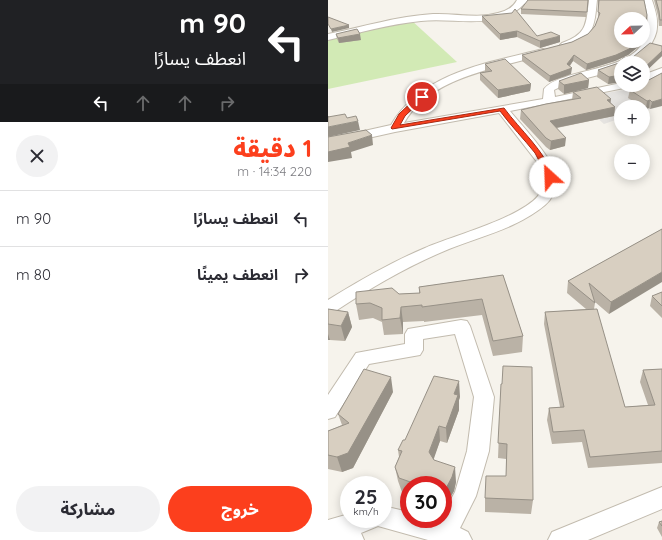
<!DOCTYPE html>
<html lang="ar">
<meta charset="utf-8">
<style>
body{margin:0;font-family:Quicksand,"Noto Sans Arabic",sans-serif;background:#f2f2f3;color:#2b2b33;direction:rtl;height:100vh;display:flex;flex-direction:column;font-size:15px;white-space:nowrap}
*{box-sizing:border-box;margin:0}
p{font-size:13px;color:#7c7c81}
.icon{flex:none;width:22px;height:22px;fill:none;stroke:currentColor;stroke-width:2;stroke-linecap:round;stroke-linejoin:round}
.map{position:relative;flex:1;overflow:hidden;direction:ltr}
.details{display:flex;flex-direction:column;background:#fff;width:328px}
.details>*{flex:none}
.guide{background:#202124;color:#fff;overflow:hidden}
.needle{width:26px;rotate:248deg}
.fabs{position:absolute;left:286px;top:12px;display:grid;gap:8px}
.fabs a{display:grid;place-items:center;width:36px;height:36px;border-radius:50%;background:#fff;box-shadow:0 2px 10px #0003;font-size:20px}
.speed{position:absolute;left:12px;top:476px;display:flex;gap:8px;font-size:20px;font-weight:700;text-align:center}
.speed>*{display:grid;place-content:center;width:52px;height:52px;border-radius:50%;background:#fff;box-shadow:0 2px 10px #0003;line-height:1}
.speed small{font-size:10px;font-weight:400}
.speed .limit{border:6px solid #d22;background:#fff;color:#111}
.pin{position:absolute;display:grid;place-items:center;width:34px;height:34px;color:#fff;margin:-17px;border:2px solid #fff;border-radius:50%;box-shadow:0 1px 4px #0007}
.me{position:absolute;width:44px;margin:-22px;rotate:335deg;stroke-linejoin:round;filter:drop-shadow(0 0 3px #0008)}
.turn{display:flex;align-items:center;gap:14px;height:84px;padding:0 16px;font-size:18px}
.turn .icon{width:52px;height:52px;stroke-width:2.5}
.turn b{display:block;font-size:28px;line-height:34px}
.lanes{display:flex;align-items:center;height:38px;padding:0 16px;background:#0003;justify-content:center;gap:20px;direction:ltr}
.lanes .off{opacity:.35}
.round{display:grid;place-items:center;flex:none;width:42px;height:42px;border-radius:21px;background:#f2f2f3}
.head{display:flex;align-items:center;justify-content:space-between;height:68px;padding:0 16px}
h1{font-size:24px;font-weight:800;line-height:30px;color:#fc3f1d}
.action{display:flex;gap:8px;margin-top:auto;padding:8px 16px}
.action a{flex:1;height:46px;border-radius:24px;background:#fc3f1d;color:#fff;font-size:16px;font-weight:800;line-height:46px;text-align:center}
.action a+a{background:#f2f2f3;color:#2b2b33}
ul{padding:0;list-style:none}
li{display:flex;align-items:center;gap:12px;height:56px;padding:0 16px;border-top:1px solid #e1e1e2}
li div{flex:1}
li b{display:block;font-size:15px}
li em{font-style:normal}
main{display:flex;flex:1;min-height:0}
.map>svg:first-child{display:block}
.green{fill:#d2eab5}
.parking{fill:#e5e3e0}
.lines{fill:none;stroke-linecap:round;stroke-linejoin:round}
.minor-casing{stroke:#c2bbae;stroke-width:2}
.minor{fill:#fff;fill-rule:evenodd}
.wall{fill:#bab2a6}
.shaded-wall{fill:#979187}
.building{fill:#d8cfc1;stroke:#979187}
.route{fill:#fc3f1d;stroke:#a42913}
</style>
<main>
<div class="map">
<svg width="334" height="540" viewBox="0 0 334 540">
<rect width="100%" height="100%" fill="#f6f3ec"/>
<!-- green -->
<path class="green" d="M83 20 129 62 0 89V37Z"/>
<!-- parking -->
<path class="parking" d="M334 73 330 107 315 111V107H293V118L276 124 247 98 296 90 307 85H315V81Z"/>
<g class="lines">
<defs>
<path id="minor" d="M189 0H205C202 3 197 2 195 5 169 31 126 17 93 21 61 24 31 33 0 40V34C35 27 70 16 105 14 127 13 149 19 170 13 178 11 185 8 189 0Z
M261 0H269C267 20 267 37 246 45 242 47 238 48 234 47L232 45 234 43C259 34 258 25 261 0Z
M316 0H324C327 9 330 18 329 27 329 39 314 61 302 63 300 64 296 63 293 63V68C271 77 247 78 226 90L227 97 293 83V85H302L301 87 182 111C194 126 229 162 229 181 229 190 223 200 217 205 190 228 153 236 121 249 80 266 42 288 6 312L0 314V300L8 295C36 278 66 261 97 248 124 236 192 218 210 196 219 185 215 173 209 162L171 113 67 132 0 147V139L63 125C94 72 160 63 215 49L218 50 220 52 218 54C172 68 102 76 76 123L215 99 216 89C221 82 232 79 240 76 283 63 334 62 316 0Z
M334 68V75L315 82V75Z
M133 320 139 321 142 326 166 397 161 451 148 496 132 528 140 532 144 540H100L50 526 33 533 36 540H0V520L21 514V519H55V506L81 512V519H115V514L127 492 139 451 146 397 127 334 95 339V350L92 355 41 364 7 417 0 419V395L28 353 77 344V334L80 329Z
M334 487V509L260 540H220L224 532Z"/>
</defs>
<!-- minor casing -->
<use href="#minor" class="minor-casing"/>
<!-- minor -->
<use href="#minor" class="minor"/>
</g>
<!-- wall -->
<path class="wall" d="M260 0 258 17 193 14V9Z
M270 0H316V34L315 35V19H293L311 45 310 47 300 55 287 61 258 70 245 61 242 66 243 74 221 82 194 61V55L244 42 260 34 267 26 270 18Z
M326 0H334V26H331L330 16Z
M154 16 209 36 232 42 212 48 189 37 172 40 154 22Z
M8 34 33 40 11 43 9 39Z
M334 46V56L315 74 293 63V82L280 84 269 77 270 70 294 62 305 57Z
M157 64 203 84 202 91 170 98 152 80V73L157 72Z
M334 73 322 109 321 108 318 109 300 98 302 90Z
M261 80 260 88 236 94 230 89 231 81Z
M245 92 283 103 287 107 286 116 229 128 237 146 222 150 218 147 192 119 193 110 244 100Z
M334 229 281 314 267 302V303L266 309 297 407 320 405 312 382 315 370 334 369V463L260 468 254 442 224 444 219 420 221 408 232 407 216 324 217 312 258 309 239 293 240 281Z
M175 275 195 336 194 352 165 356 154 315 96 322V321L75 322V334L56 335 54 322 45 318 31 320 28 304 71 294 91 293V287Z
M334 292V318L322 306 324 296Z
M0 309 20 312 24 327 17 341 2 340H0Z
M173 384 205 500 203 514 157 512V498L178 476V459L170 458Z
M65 392 25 468 14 472 0 469V431L14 425 10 414Z
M132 397 131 400V410L119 443 112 441 105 459 128 482 126 491 116 508H115V485H81V495L74 492 70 481 67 467 71 457 70 450 77 440Z
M334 521V537L329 528 331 522Z"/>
<!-- shaded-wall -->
<path class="shaded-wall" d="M21 25V28L4 32 3 29Z
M317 29 316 34 315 35V30Z
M189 31V37L172 40V34Z
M32 34 33 40 11 43 10 38Z
M232 36V42L212 48V41Z
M312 41 310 47 300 55 287 61 258 70 259 64Z
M334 51V56L315 74V69Z
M246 55 245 61 239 69 244 68 243 74 221 82 222 76 239 64Z
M293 75V82L280 84 281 77Z
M261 80 260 88 236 94V85Z
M203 84 202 91 170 98V90Z
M283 99 282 108 279 100Z
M334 99V106L322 109 324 102Z
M322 100 321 108 318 109 319 101Z
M287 107 286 116 222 129V121Z
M30 121 32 130 0 137V127Z
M44 135 45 145 23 152 24 158 0 162V152L20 143Z
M238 138 237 146 222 150 223 141Z
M334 272V282L281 314 283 302Z
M73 307 75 322V334L72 318Z
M20 312 24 327 17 341 13 326Z
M0 334 2 340H0Z
M63 377 65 392 25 468 14 472 9 457Z
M131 381 132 397 131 400V410L119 443 118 428 126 394Z
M111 426 112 441 103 467 101 452Z
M127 467 128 482 126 491 116 508 115 494Z"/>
<!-- building -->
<path class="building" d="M200 0H260L259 12 193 9Z
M271 0H316L319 15 317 29 315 30V19H293V41H311L301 49 288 55 259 64 246 55 239 64 244 68 222 76 194 55 244 42 260 34 267 26 272 13 270 12Z
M328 0H334V20H332L331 11Z
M187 9 209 36 223 32 232 36 212 41 189 31 172 34 154 16 184 13Z
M0 17 21 25 3 29 0 24Z
M29 29 32 34 10 38 8 34Z
M322 43 334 46V51L315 69V63H293V75L281 77 270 70 294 62 295 58 305 57Z
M177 59 203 84 170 90 152 73 164 71 157 64Z
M253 73 261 80 236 85 231 81Z
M334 73V99L324 102 322 100 319 101 302 90 311 85H315V83Z
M269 87 283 99 279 100 287 107 222 121 238 138 223 141 218 138 193 110 218 104 253 98 245 92Z
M17 114 19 118 28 116 30 121 0 127V116V117Z
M38 130 44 135 20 143 22 147 0 152V137Z
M334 229V272L283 302 261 283 267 303 240 281Z
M175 275 195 336 165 341 154 299 94 307V305L73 307 72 318 54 320V308L42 303 28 304V292L64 288 71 294 92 293 91 287Z
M334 292V306L324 296Z
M0 309 20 312 13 326 0 324Z
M269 309 297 407 327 405 315 370 334 369V451L262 457 256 430 225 432 221 408 236 407 217 312Z
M175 366 204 367 205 500 157 498 158 476H178L179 444 170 443 173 384H174Z
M36 369 63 377 20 453 9 457 0 455V431L21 423 10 414Z
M106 376 131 381 126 394 130 395 118 428 111 426 101 452 106 460 127 467 124 477 115 494V485H91L71 478 67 467 74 451 70 450 75 440H77Z
M334 521V526L331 522Z"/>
<!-- route -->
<path class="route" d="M91 95 97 97 77 116 72 125 176 108C193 131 216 150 226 177L222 179H220C215 170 212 162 207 153 196 139 183 126 172 111L64 129 63 128 71 114Z"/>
</svg>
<div class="fabs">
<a><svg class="needle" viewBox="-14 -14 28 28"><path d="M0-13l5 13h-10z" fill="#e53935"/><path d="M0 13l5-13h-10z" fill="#7c7c81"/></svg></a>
<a><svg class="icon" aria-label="layers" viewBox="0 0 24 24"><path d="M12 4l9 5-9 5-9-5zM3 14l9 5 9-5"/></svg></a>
<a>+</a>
<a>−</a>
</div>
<div class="speed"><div>25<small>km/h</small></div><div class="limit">30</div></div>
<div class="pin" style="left:94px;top:97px;background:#d93025"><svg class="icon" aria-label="arrive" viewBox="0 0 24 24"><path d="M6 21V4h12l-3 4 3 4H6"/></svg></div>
<svg class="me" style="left:222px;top:177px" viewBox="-20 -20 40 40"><circle r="19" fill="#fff"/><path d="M0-13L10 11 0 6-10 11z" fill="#fc3f1d"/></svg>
</div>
<section class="details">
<div class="guide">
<div class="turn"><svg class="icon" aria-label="left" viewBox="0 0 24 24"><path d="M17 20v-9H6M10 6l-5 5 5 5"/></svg><div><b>90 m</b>انعطف يسارًا</div></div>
<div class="lanes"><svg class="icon" aria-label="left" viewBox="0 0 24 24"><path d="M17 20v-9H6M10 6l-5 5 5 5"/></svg><svg class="icon off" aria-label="ahead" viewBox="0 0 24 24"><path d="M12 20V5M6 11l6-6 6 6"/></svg><svg class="icon off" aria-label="ahead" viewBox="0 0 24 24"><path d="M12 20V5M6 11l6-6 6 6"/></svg><svg class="icon off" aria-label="right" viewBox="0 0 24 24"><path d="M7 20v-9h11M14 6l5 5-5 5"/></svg></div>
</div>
<div class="head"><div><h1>1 دقيقة</h1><p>220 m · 14:34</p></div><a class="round"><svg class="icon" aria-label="close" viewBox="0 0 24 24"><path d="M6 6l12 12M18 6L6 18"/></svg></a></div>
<ul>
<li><svg class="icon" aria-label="left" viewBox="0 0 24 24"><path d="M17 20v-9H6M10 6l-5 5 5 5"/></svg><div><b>انعطف يسارًا</b></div><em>90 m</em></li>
<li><svg class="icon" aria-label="right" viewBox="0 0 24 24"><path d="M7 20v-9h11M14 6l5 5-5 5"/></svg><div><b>انعطف يمينًا</b></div><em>80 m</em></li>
</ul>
<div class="action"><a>خروج</a><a>مشاركة</a></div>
</section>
</main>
